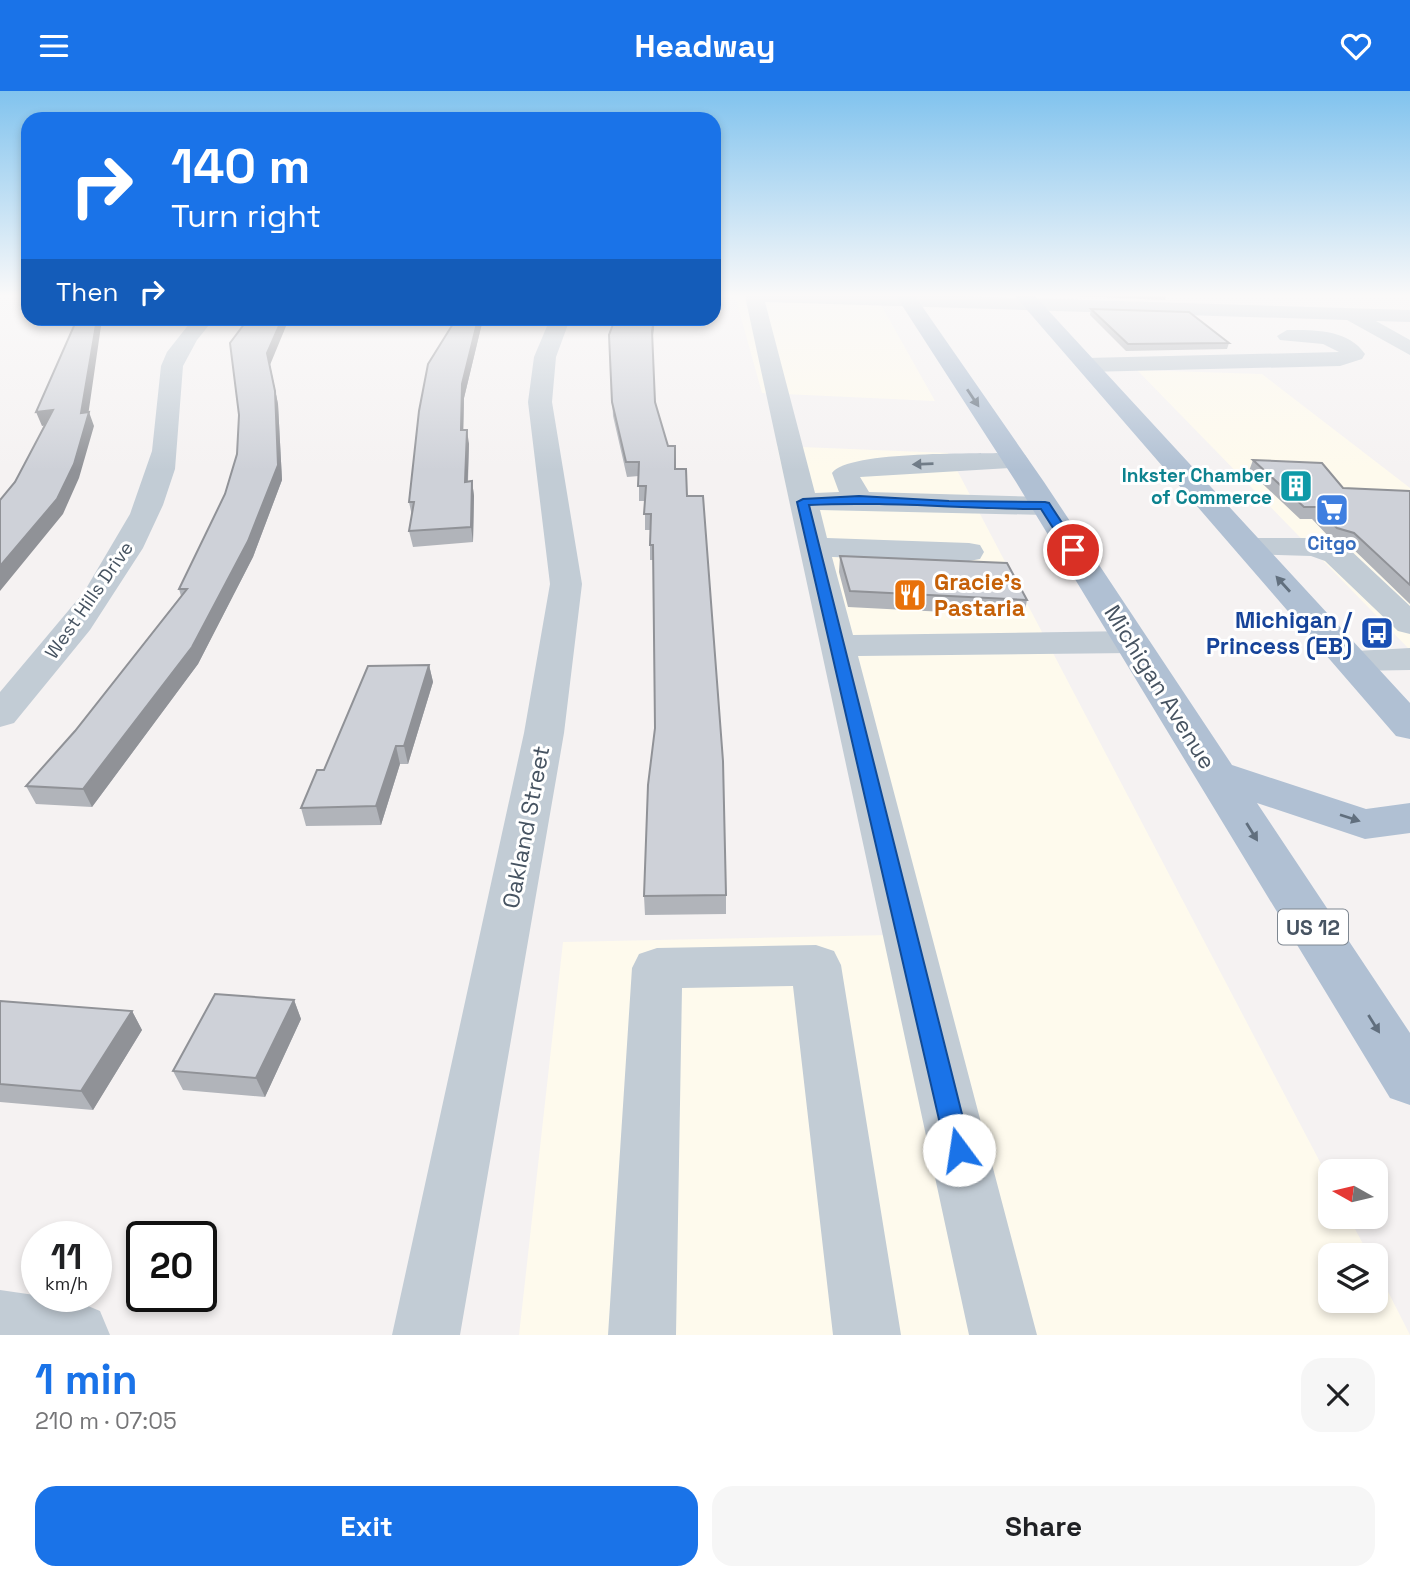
<!DOCTYPE html>
<meta charset="utf-8">
<style>
body{margin:0;font-family:"Space Grotesk",sans-serif;background:#f6f6f6;color:#202124;height:100vh;display:flex;flex-direction:column;font-size:26px;white-space:nowrap}
*{box-sizing:border-box;margin:0}
p{font-size:23px;color:#757577}
.icon{flex:none;width:38px;height:38px;fill:none;stroke:currentColor;stroke-width:2;stroke-linecap:round;stroke-linejoin:round}
.map{position:relative;height:1244px;overflow:hidden}
.drawer{display:flex;flex-direction:column;background:#fff;flex:1}
.drawer>*{flex:none}
.hud{position:absolute;left:21px;top:21px;width:700px;height:214px;border-radius:21px;box-shadow:0 4px 10px #0003;background:#1a73e8;color:#fff;overflow:hidden}
.needle{width:46px;rotate:278deg}
.controls{position:absolute;left:1318px;top:1068px;display:grid;gap:14px}
.controls a{display:grid;place-items:center;width:70px;height:70px;border-radius:14px;background:#fff;box-shadow:0 4px 10px #0003;font-size:35px}
.speed{position:absolute;left:21px;top:1130px;display:flex;gap:14px;font-size:35px;font-weight:700;text-align:center}
.speed>*{display:grid;place-content:center;width:91px;height:91px;border-radius:50%;background:#fff;box-shadow:0 4px 10px #0003;line-height:1}
.speed small{font-size:18px;font-weight:400}
.speed .limit{border:4px solid #111;border-radius:10px;background:#fff;color:#111}
.pin{position:absolute;display:grid;place-items:center;width:60px;height:60px;color:#fff;margin:-30px;border:4px solid #fff;border-radius:50%;box-shadow:0 2px 7px #0007}
.me{position:absolute;width:77px;margin:-38px;rotate:346deg;stroke-linejoin:round;filter:drop-shadow(0 0 5px #0008)}
.turn{display:flex;align-items:center;gap:24px;height:147px;padding:0 35px;font-size:32px}
.turn .icon{width:91px;height:91px;stroke-width:2.5}
.turn b{display:block;font-size:49px;line-height:60px}
.then{display:flex;align-items:center;height:66px;padding:0 35px;background:#0003;gap:14px;font-size:26px}
.round{display:grid;place-items:center;flex:none;width:74px;height:74px;border-radius:21px;background:#f6f6f6}
.summary{display:flex;align-items:center;justify-content:space-between;height:119px;padding:0 35px}
h1{font-size:42px;font-weight:700;line-height:52px;color:#1a73e8}
.action{display:flex;gap:14px;margin-top:auto;padding:14px 35px}
.action a{flex:1;height:80px;border-radius:21px;background:#1a73e8;color:#fff;font-size:28px;font-weight:700;line-height:80px;text-align:center}
.action a+a{background:#f6f6f6;color:#202124}
header{display:flex;justify-content:space-between;align-items:center;height:91px;padding:0 35px;background:#1a73e8;color:#fff;font-size:32px;font-weight:700}
.map>svg:first-child{display:block}
.commercial{fill:#fefaed}
.lines{fill:none;stroke-linecap:round;stroke-linejoin:round}
.minor{fill:#c2ccd5;fill-rule:evenodd}
.major{fill:#b0c0d3;fill-rule:evenodd}
.wall{fill:#b1b4ba}
.shaded-wall{fill:#909297}
.building{fill:#ced1d8;stroke:#909297;stroke-width:2}
.oneway{fill:#616f7e}
.oneway2{fill:#6c7884}
.route{fill:#1a73e8;stroke:#114b97;stroke-width:2}
.labels{text-anchor:middle;dominant-baseline:central;stroke-width:6;stroke-linejoin:round;paint-order:stroke}
.far-culture-label{font-size:19px;font-weight:bold;fill:#0d838f;stroke:#fff;text-anchor:end}
.far-shop-label{font-size:19px;font-weight:bold;fill:#366cbe;stroke:#fff}
.far-street-label{font-size:19px;fill:#475462;stroke:#fff}
.shield{fill:#fff;stroke:#7e8791;stroke-width:2}
.shield-label{font-size:21px;font-weight:bold;fill:#475462}
.food-label{font-size:23px;font-weight:bold;fill:#c56008;stroke:#fff;text-anchor:start}
.transit-label{font-size:23px;font-weight:bold;fill:#164399;stroke:#fff;text-anchor:end}
.street-label{font-size:23px;fill:#475462;stroke:#fff}
</style>
<header><svg class="icon" aria-label="menu" viewBox="0 0 24 24"><path d="M4 6h16M4 12h16M4 18h16"/></svg>Headway<svg class="icon" aria-label="heart" viewBox="0 0 24 24"><path d="M12 20l-8-8c-3-5 5-10 8-4 3-6 11-1 8 4z"/></svg></header>
<div class="map">
<svg width="1410" height="1244" viewBox="0 0 1410 1244">
<rect width="100%" height="100%" fill="#f5f2f2"/>
<!-- commercial -->
<path class="commercial" d="M735 205H876L935 310 762 302Z
M1137 279 1262 283 1410 397V559Z
M777 355 948 362 1330 1090V1125H1348L1369 1164H1330V1209H1376V1177L1410 1244H519L563 851 889 844Z"/>
<g class="lines">
<!-- minor -->
<path class="minor" d="M745 205H959L1410 219V231L1376 230 1410 249V264L1347 229 765 211 815 402 839 401 832 382C848 359 983 363 1016 362L1025 364 1029 370 1025 376 860 386 869 401 1045 406 1055 409 1059 415 1055 421 1045 424 820 419 827 447 969 452 980 454 984 461 980 468 969 470 832 466 853 544 1132 540 1144 544 1150 551 1144 558 1132 562 858 565 1037 1244H969Z
M193 228H214L197 249 183 275 175 378 163 414 143 457 90 539 14 632 0 636V601L84 501 130 423 152 360 161 275 167 261Z
M550 228H570L556 266 552 311 582 493 564 642 460 1244H392L524 642 550 493 528 311 534 266Z
M1287 239C1314 239 1348 238 1365 263L1362 268 1340 275 1086 281 1075 274 1086 267 1339 261 1323 253 1280 249 1277 245Z
M1250 447H1314L1347 456 1410 515V543L1398 540 1325 470 1311 465 1239 463 1235 456 1239 449Z
M1410 557V579L1351 580 1338 577 1333 569 1338 561Z
M816 854 834 860 841 874 901 1244H833L793 895 682 897 676 1244H608L632 877 639 863 657 857Z
M0 1199 76 1210 100 1220 110 1244H0Z"/>
<!-- major -->
<path class="major" d="M896 205H915L1044 391 1232 674 1366 718 1410 712V742L1365 748 1257 712 1410 942V1014L1390 1007 1016 391Z
M1015 205H1035L1410 612V648L1396 645Z"/>
</g>
<!-- wall -->
<path class="wall" d="M1072 205H1166L1165 209Z
M1091 218 1229 252 1227 258 1126 260 1090 224Z
M456 228H483L464 307 463 339 469 353 468 391 472 390 474 405 473 451 413 456 409 440 412 425 409 411Z
M655 228 652 252 655 311 675 378 687 405 726 804V823L645 824 644 805 655 637 653 469H650V439H645V410H639V385L627 386 613 325 609 244Z
M270 274 278 313 282 389 253 466 198 573 92 716 36 713 26 695 75 640 181 505 179 498 225 403Z
M1253 369 1343 397 1410 400V513L1349 454 1332 449 1312 428H1300L1249 380Z
M840 465 1027 509 1024 525 848 516 839 481Z
M429 574 433 591 408 673H400L381 734 306 735 301 717Z
M294 909 301 928 265 1006 183 999 173 980Z
M0 910 132 920 142 939 93 1019 0 1011Z"/>
<!-- shaded-wall -->
<path class="shaded-wall" d="M97 228H102L88 325 89 321 94 335 79 387 63 423 0 500V475Z
M282 228H289L270 274 278 313 282 389 253 466 198 573 92 716 83 698 192 556 267 262Z
M478 228H483L464 307 463 353 461 339 462 293Z
M654 228H655L652 252V240Z
M53 319 58 332 42 335 36 321Z
M467 339 469 353 467 406 465 391Z
M472 390 474 405 473 451 471 436Z
M429 574 433 591 408 673 404 655Z
M396 655 400 673 381 734 376 715Z
M294 909 301 928 265 1006 256 987Z
M132 920 142 939 93 1019 81 1000Z"/>
<!-- building -->
<path class="building" d="M1091 218 1189 221 1229 252 1128 253Z
M77 228H97L81 322 89 321 74 373 57 408 0 475V409L15 391 53 319 36 321Z
M248 228H282L267 262 275 300 278 374 248 450 192 556 83 698 26 695 75 640 187 498H179L225 403 237 363 239 324 230 252Z
M456 228H478L462 293 461 339H467L465 391 472 390 471 436 409 440 414 411H409L419 320 428 273Z
M615 228H654L652 240 655 311 668 355H675V378H686L687 405H703L723 670 726 804 644 805 648 694 655 637 653 454H650L651 423H644L646 395H638L639 371H626L612 311 609 244Z
M1253 369 1322 372 1343 397 1410 400V494L1354 442 1337 437 1316 416H1304Z
M840 465 1007 472 1027 509 850 500Z
M429 574 404 655H396L376 715 301 717 317 679H324L368 575Z
M215 903 294 909 256 987 173 980Z
M0 910 132 920 81 1000 0 993Z"/>
<!-- one-way arrows -->
<defs><path id="oneway-solid" d="M-6-.8H1V-3.2L6.5 0L1 3.2V.8H-6Z" transform="scale(1.75)"/></defs>
<g class="oneway">
<use href="#oneway-solid" transform="translate(973 307) rotate(56)"/>
<use href="#oneway-solid" transform="translate(1283 493) rotate(-132)"/>
<use href="#oneway-solid" transform="translate(1350 727) rotate(18)"/>
<use href="#oneway-solid" transform="translate(1252 741) rotate(58)"/>
<use href="#oneway-solid" transform="translate(1374 933) rotate(58)"/>
</g>
<use class="oneway2" href="#oneway-solid" transform="translate(923 373) rotate(178)"/>
<!-- sky -->
<linearGradient id="sky" x2="0" y2="1"><stop stop-color="#81c3ee"/><stop offset="0.54" stop-color="#faf9f9"/><stop offset="1" stop-color="#faf9f9" stop-opacity="0"/></linearGradient>
<rect width="1410" height="379" fill="url(#sky)"/>
<!-- route -->
<path class="route" d="M859 405 949 410 1045 411 1049 412 1080 459 1069 462 1041 418C964 418 887 410 809 414L971 1059 967 1067 959 1070 950 1067 946 1059 797 411 803 408Z"/>
<!-- icons -->
<defs>
<symbol id="building-square" viewBox="-11 -11 22 22"><rect x="-9" y="-9" width="18" height="18" rx="4" fill="#0f9aa8" stroke="#fff"/><path d="M-4-6H4V6H1V3H-1V6H-4ZM-2.5-4.3h1.7v1.8h-1.7ZM.8-4.3h1.7v1.8H.8ZM-2.5-1h1.7V.8h-1.7ZM.8-1h1.7V.8H.8Z" fill="#fff"/></symbol>
<symbol id="supermarket-square" viewBox="-11 -11 22 22"><rect x="-9" y="-9" width="18" height="18" rx="4" fill="#3f7fe0" stroke="#fff"/><path d="M-6-5.5h2.5l.6 2H6L4.5 2H-2.5L-4.4-4H-6ZM-1.5 3.2a1.3 1.3 0 1 0 .1 0ZM3 3.2a1.3 1.3 0 1 0 .1 0Z" fill="#fff"/></symbol>
<symbol id="restaurant-square" viewBox="-11 -11 22 22"><rect x="-9" y="-9" width="18" height="18" rx="4" fill="#e8710a" stroke="#fff"/><path d="M-5-6h1v4h1v-4h1v4h1v-4h1v5L-1.5 .5V6h-2V.5L-5-1ZM5-6V6H3V1.5H1.5Q1.5-4 5-6Z" fill="#fff"/></symbol>
<symbol id="bus-square" viewBox="-11 -11 22 22"><rect x="-9" y="-9" width="18" height="18" rx="4" fill="#1a4fb4" stroke="#fff"/><path d="M-5-6H5V4H4V6H2V4H-2V6H-4V4H-5ZM-3.5-4V0h7V-4ZM-3.5 1.2v1.5H-2V1.2ZM2 1.2v1.5H3.5V1.2Z" fill="#fff"/></symbol>
</defs>
<g fill-rule="evenodd">
<use href="#building-square" x="1277" y="376" width="38" height="38"/>
<use href="#supermarket-square" x="1313" y="400" width="38" height="38"/>
<use href="#restaurant-square" x="891" y="485" width="38" height="38"/>
<use href="#bus-square" x="1358" y="523" width="38" height="38"/>
</g>
<g class="labels">
<!-- far-culture labels -->
<g class="far-culture-label">
<text x="1272" y="384">Inkster Chamber<tspan x="1272" dy="22">of Commerce</tspan></text>
</g>
<!-- far-shop labels -->
<g class="far-shop-label">
<text x="1332" y="452">Citgo</text>
</g>
<!-- far-street labels -->
<g class="far-street-label">
<text transform="translate(89 509) rotate(-55)">West Hills Drive</text>
</g>
<!-- shield labels -->
<rect class="shield" x="1278" y="818.5" width="70" height="35" rx="5"/>
<g class="shield-label">
<text x="1313" y="836">US 12</text>
</g>
<!-- food labels -->
<g class="food-label">
<text x="934" y="491">Gracie's<tspan x="934" dy="26">Pastaria</tspan></text>
</g>
<!-- transit labels -->
<g class="transit-label">
<text x="1352" y="529">Michigan /<tspan x="1352" dy="26">Princess (EB)</tspan></text>
</g>
<!-- street labels -->
<g class="street-label">
<text transform="translate(1160 596) rotate(58)">Michigan Avenue</text>
<text transform="translate(526 736) rotate(-79)">Oakland Street</text>
</g>
</g>
</svg>
<div class="controls">
<a><svg class="needle" viewBox="-14 -14 28 28"><path d="M0-13l5 13h-10z" fill="#e53935"/><path d="M0 13l5-13h-10z" fill="#757577"/></svg></a>
<a><svg class="icon" aria-label="layers" viewBox="0 0 24 24"><path d="M12 4l9 5-9 5-9-5zM3 14l9 5 9-5"/></svg></a>
</div>
<div class="speed"><div>11<small>km/h</small></div><div class="limit">20</div></div>
<div class="pin" style="left:1073px;top:459px;background:#d93025"><svg class="icon" aria-label="arrive" viewBox="0 0 24 24"><path d="M6 21V4h12l-3 4 3 4H6"/></svg></div>
<svg class="me" style="left:959px;top:1059px" viewBox="-20 -20 40 40"><circle r="19" fill="#fff"/><path d="M0-13L10 11 0 6-10 11z" fill="#1a73e8"/></svg>
<div class="hud">
<div class="turn"><svg class="icon" aria-label="right" viewBox="0 0 24 24"><path d="M7 20v-9h11M14 6l5 5-5 5"/></svg><div><b>140 m</b>Turn right</div></div>
<div class="then">Then<svg class="icon" aria-label="right" viewBox="0 0 24 24"><path d="M7 20v-9h11M14 6l5 5-5 5"/></svg></div>
</div>
</div>
<section class="drawer">
<div class="summary"><div><h1>1 min</h1><p>210 m · 07:05</p></div><a class="round"><svg class="icon" aria-label="close" viewBox="0 0 24 24"><path d="M6 6l12 12M18 6L6 18"/></svg></a></div>
<div class="action"><a>Exit</a><a>Share</a></div>
</section>
